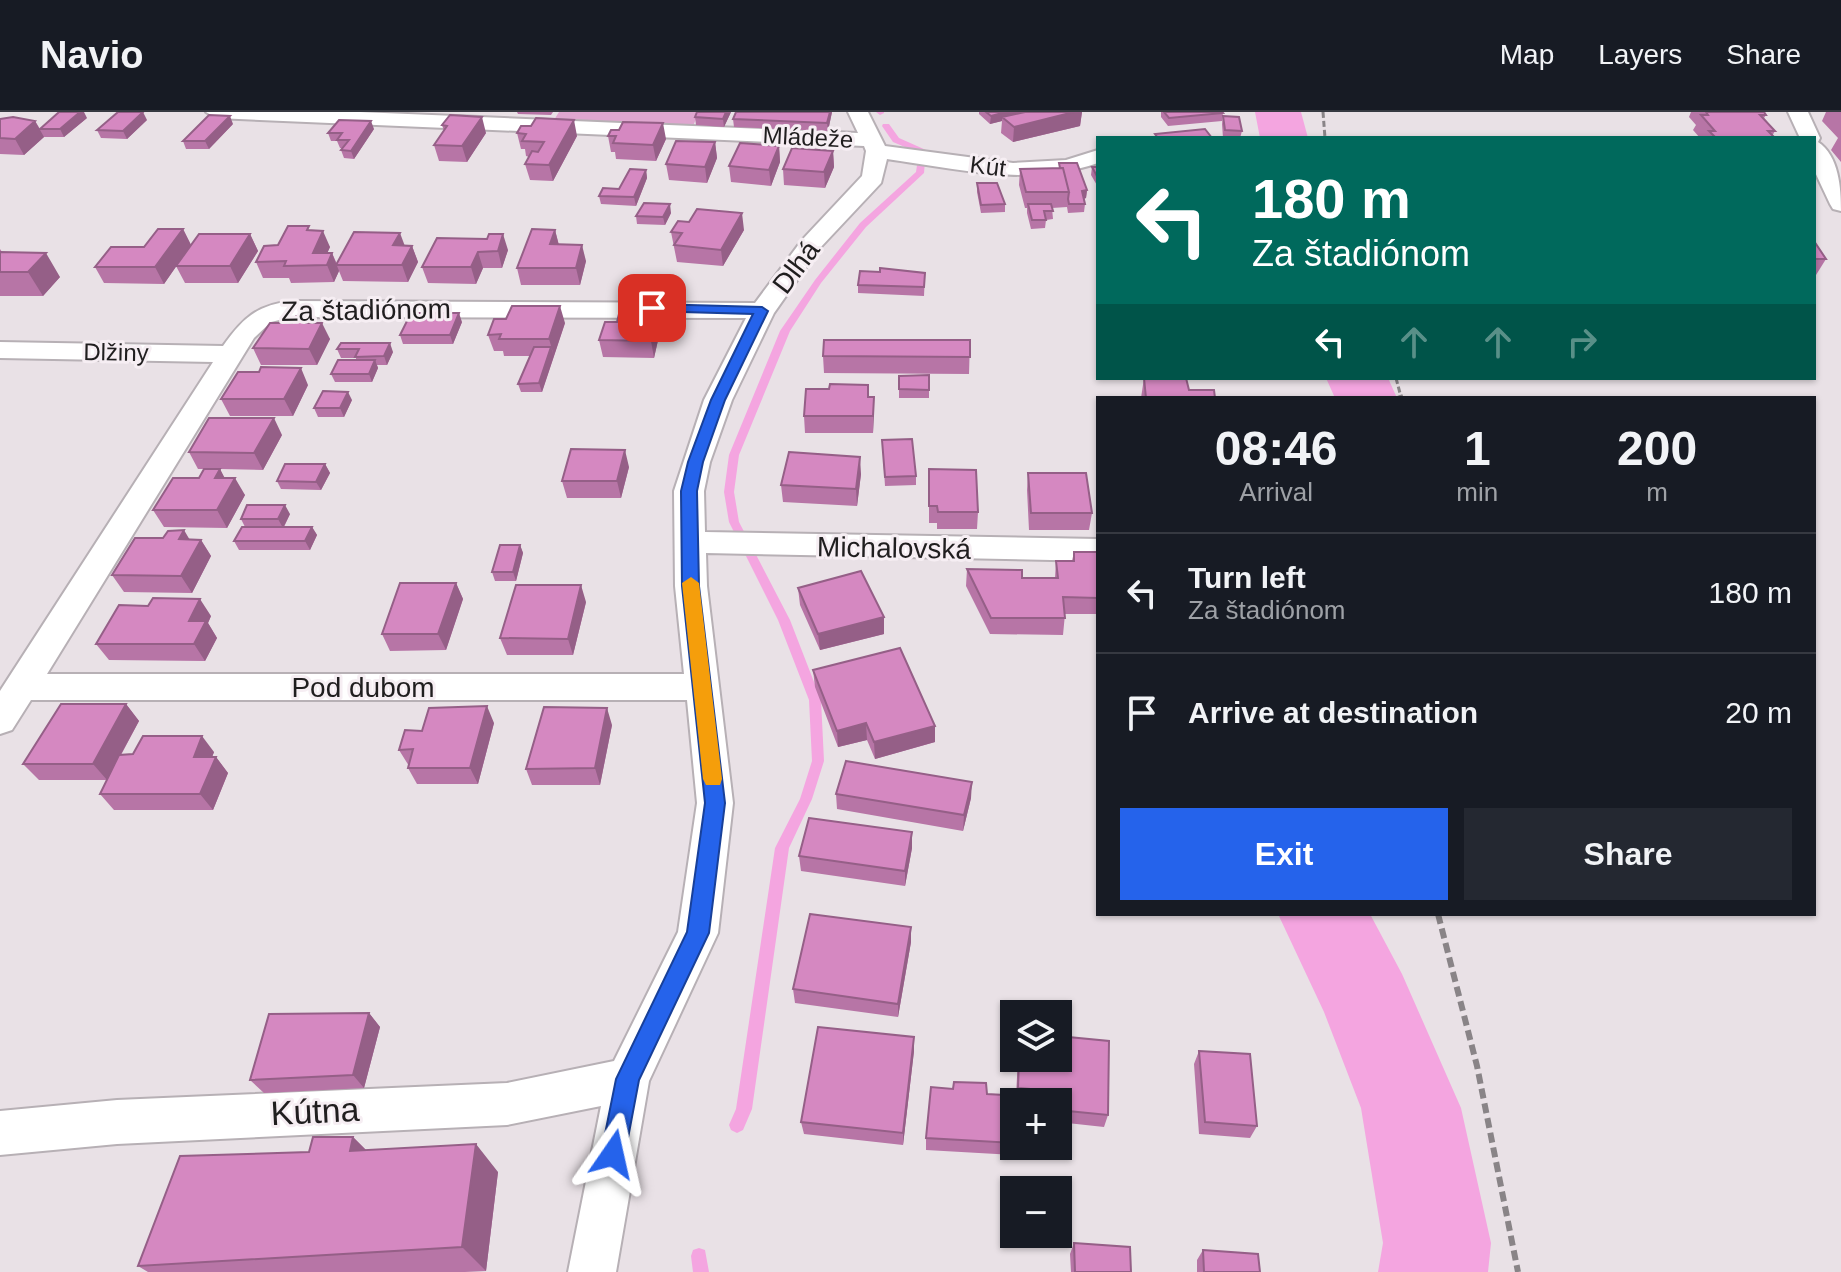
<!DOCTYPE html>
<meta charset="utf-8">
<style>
body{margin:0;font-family:Arial,sans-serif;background:#242831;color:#f1f3f6;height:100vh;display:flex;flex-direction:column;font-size:30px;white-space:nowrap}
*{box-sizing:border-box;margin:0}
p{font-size:26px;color:#9ea1a6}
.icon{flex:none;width:44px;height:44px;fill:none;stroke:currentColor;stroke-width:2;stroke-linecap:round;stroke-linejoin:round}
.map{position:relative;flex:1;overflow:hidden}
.panel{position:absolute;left:1096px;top:284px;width:720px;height:520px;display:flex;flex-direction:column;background:#171b24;border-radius:0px;box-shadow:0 2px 6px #0004}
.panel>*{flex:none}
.hud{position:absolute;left:1096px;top:24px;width:720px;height:244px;border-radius:0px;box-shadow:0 2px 6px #0004;background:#00695c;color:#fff;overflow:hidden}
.controls{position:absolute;left:1000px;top:888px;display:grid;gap:16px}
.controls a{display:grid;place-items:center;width:72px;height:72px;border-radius:0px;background:#171b24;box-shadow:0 2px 6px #0004;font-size:40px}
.pin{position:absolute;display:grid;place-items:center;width:68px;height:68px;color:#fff;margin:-34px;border-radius:16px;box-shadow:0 4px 12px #0006}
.me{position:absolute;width:88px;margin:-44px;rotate:11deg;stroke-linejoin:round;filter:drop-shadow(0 0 6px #0008)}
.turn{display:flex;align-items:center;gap:28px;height:168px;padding:0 24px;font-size:36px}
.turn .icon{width:104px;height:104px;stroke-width:2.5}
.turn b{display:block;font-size:56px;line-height:68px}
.lanes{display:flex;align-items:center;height:76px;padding:0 24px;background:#0003;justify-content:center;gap:40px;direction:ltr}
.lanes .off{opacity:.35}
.eta{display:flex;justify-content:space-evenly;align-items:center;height:136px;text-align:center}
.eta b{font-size:48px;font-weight:600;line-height:56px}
.button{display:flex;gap:16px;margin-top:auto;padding:16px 24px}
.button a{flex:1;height:92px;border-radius:0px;background:#2563eb;color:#fff;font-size:32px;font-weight:600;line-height:92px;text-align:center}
.button a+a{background:#242831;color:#f1f3f6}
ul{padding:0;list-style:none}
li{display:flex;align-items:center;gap:24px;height:120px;padding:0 24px;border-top:2px solid #363941}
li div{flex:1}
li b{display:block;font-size:30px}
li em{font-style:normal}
header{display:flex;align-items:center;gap:48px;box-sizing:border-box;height:112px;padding:0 40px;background:#171b24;border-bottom:2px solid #363941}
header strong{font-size:38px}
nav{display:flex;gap:44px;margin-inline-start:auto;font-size:28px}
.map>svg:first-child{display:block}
.green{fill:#dfa6cf}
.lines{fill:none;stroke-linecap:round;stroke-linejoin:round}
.stream{fill:#f4a5e0;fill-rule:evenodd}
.river{fill:#f4a5e0;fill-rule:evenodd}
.minor-casing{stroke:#b7b0b5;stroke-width:4}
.path-far2{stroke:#898487;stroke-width:3;stroke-dasharray:6 3;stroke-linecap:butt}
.path-far1{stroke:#898487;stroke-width:5;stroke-dasharray:7 4;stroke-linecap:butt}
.path{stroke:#898487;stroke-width:6;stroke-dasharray:10 5;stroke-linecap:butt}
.minor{fill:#fff;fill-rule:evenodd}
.wall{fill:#b775a6}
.shaded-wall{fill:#955f87}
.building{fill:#d588c1;stroke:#955f87;stroke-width:2}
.route{fill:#2563eb;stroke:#184099;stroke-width:2}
.slow{fill:#f59e0b}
.labels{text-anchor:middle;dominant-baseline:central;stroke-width:6;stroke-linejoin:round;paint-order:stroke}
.far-street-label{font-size:24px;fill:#201e1f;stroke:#f6eef3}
.street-label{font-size:28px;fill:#201e1f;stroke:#f6eef3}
.near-street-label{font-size:34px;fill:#201e1f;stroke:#f6eef3}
</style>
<header>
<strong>Navio</strong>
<nav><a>Map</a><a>Layers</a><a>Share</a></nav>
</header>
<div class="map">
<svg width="1841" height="1160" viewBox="0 0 1841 1160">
<rect width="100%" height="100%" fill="#e9e1e6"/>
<!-- green -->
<path class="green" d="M559 0H699L693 14 554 8Z"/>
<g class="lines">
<!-- stream -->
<path class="stream" d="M876 0H884V1L880 3Z
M883 12H889L899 26 926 38 924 61 866 115 821 171 790 219 739 343 734 380 739 410 790 508 821 588 824 649 812 687 789 736 752 997 743 1018 737 1021 731 1018 729 1013 736 997 775 736 800 687 812 649 809 588 778 508 729 410 724 380 729 343 780 219 815 168 860 111 916 60 919 41 893 30 882 14Z
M699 1136 705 1138 709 1160H693L691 1144 693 1138Z"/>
<!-- river -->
<path class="river" d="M1255 0H1301L1308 26H1260Z
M1326 266H1388L1397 286H1335Z
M1278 802H1370L1402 862 1461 996 1491 1131 1488 1160H1378L1383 1131 1361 996 1324 900Z"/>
<defs>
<path id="minor" d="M206 0H360L858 21 848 0H868L885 34 1013 51 1066 48 1098 38V51C1029 75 957 57 887 47L881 71 819 137 774 201 732 288 710 350 704 379 705 420 1098 427V449L706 441 707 474 733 691 718 821 649 969 616 1160H568L601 994 507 1013 117 1032 0 1043V999L117 988 507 971 614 949 678 820 697 691 687 588H31L12 618 0 622V579L213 250 0 246V230L223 234C243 206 257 193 292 189L755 191 802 128 862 64 866 39 864 34 216 6ZM292 205 746 206 704 288 674 379 675 474 684 562H47L254 226 271 210Z
M1788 0H1808L1820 26 1818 30C1839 44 1841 76 1841 99L1833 97 1830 92 1814 58V26H1800Z"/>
</defs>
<!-- minor casing -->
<use href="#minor" class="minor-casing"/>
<!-- path-far2 -->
<path class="path-far2" d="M1323 0 1325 26
M1396 266 1401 285"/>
<!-- path-far1 -->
<path class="path-far1" d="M1400 283 1401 286"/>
<!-- path -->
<path class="path" d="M1438 802 1477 954 1518 1160"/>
<!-- minor -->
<use href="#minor" class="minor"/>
</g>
<!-- wall -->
<path class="wall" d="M517 0H553L551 3 518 2Z
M697 0H731L724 15 696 13 695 5Z
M832 0 828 19 734 15 733 7Z
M979 0H1082L1080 14 1013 30 1001 21 1002 9 990 12 979 2Z
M1161 0H1222L1223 1 1222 9 1168 14 1161 5Z
M1691 0H1764L1766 3 1764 6 1775 19 1772 24 1775 26H1700L1693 18 1696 13 1689 5Z
M1826 0H1841V50L1831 38 1838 26 1822 9Z
M1223 4 1242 19 1240 26H1223L1222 12Z
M87 6 64 25H44L24 43 0 42V7L35 9 40 17Z
M147 8 127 27 101 26 97 18Z
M233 12 209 37H186L183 29Z
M442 13 486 21 467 50 439 49 434 33 444 19Z
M531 14 577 24 553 69 530 68 525 52 529 45 526 44 525 37H521L517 21Z
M374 17 354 47 344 46 341 38 342 36H340L337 29H331L328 21Z
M608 24 666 27 656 49 616 47 615 40H611Z
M715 30 717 46 707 71 669 68 666 52Z
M779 34 780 50 771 74 731 70 729 54Z
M833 39 834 55 825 76 784 73 783 57Z
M1059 51 1087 78 1086 86 1084 87 1085 92 1084 100 1068 101 1067 95 1052 96 1053 107 1046 108 1045 116 1031 117 1027 101V96H1025L1019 73 1020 57 1059 56Z
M1092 55H1098V75L1091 63Z
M646 58 647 66 636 94 601 92 599 84 619 77Z
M977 71 1005 92V100L981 101 977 80Z
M671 101 665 113 637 112 636 104Z
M183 117 191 133 164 172 104 171 95 155 144 135Z
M311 118 330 135 327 141H332L337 152 404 134H412L418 150 408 170 343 169 339 159 334 170 291 171 289 166H263L256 150 278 133Z
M555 118 559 133 586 149 580 173H521L517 156Z
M744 118 723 154 677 150 671 120Z
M250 122 258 139 238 171H185L176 154Z
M437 126 508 138 502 156H483L476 172 428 171 422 155Z
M1814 129 1826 147 1816 163H1814Z
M0 137 2 140 60 165 43 184H0Z
M925 161 924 184 858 181V173Z
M658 198 661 215 654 246 603 245 599 228 617 210Z
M310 204 312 211 330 227 317 253H261L253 236 292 211Z
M462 210 453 232H403L400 223Z
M565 211 542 280H521L518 272 530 244H504L503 239H494L488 223Z
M970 228 969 262 824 261 823 244Z
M341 231 393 240 387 253H377L378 256 372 270H335L331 262 356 248V246H341L337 237Z
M929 263V286H899V264Z
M1144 266 1189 278 1215 286H1141Z
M308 273 293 304H230L221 287Z
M868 285H874L873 321H805L804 304Z
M352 288 344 305H318L314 296Z
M282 323 263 358 220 357 224 366 245 383 227 416 164 415 153 398 199 366 204 357H198L189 340Z
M882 328 916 364V373L885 374Z
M325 352 330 361 321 378 281 377 277 369Z
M629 355 621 386H567L562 369Z
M929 357 978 400 977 417H937V411H929Z
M1028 361 1092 401 1089 418H1029L1027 378Z
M861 362 857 394 783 390 781 373Z
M290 402 284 415H312L317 423 310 438H239L234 429 245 415 241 407Z
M189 427 201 428 211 444 192 481 124 480 112 463Z
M520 433 523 441 516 469H495L492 460Z
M1074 440H1098V502H1065L1063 523 990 522 966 474 967 457 1022 466H1055L1056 449H1072Z
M456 471 463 487 446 538 390 539 382 522Z
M798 476 884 505V522L820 538 800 493Z
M586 490 573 543H507L500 526Z
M211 504 208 511 217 526 205 549 109 548 96 532Z
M813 558 935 614V630L875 647 867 628 838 635 815 575Z
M126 592 139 609 121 643 214 640 212 645H216L228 661 213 698H114L100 682 107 668H39L23 652Z
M494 611 478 672H417L408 656 409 654 399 638 422 619Z
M612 613 600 673H532L526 657Z
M836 682 971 686 963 719 837 697Z
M912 720V736L905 774 801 759 799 744Z
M911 815V830L898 905 795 891 793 877Z
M369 901 380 915 364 976 264 981 250 968Z
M914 939 903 1033 804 1022 801 1010Z
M1199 939 1257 1014 1250 1026 1199 1022 1194 952Z
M1018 946H1058L1108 1003 1104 1015 1058 1010V990H1014V1034H1015L1014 1043 926 1038V1026L987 982 1016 984Z
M353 1025 366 1038 498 1060 486 1159 465 1160H148L138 1154 309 1040Z
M1074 1131 1131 1160H1071L1070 1142Z
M1203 1138 1260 1160H1197V1148Z"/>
<!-- shaded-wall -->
<path class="shaded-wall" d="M80 0H84L87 6 64 25 60 17Z
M143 0 147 8 127 27 123 19Z
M726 0H731L724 15 723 7Z
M830 0H832L828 19 827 11Z
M1006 0H1036L1002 5V9L990 12 991 4Z
M1074 0H1082L1080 14 1013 30 1014 15Z
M230 4 233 12 209 37 205 29Z
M482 5 486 21 467 50 462 34Z
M574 8 577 24 553 69 549 53Z
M35 9 44 25 24 43 15 27Z
M371 9 374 17 354 47 351 39Z
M663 11 666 27 656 49 653 33Z
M715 30 717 46 707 71 705 55Z
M779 34 780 50 771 74 769 58Z
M833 39 834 55 825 76 824 60Z
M646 58 647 66 636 94 634 85Z
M1087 78 1086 86 1081 87 1082 79Z
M670 92 671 101 665 113 663 105Z
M742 101 744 118 723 154 721 138Z
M183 117 191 133 164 172 155 155Z
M555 118 559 134 550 132Z
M323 119 330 135 322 153 313 141Z
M400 121 406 137 393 133Z
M250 122 258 139 238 171 230 154Z
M503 122 508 138 502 156 498 139Z
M582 133 586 149 580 173 576 156Z
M412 134 418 150 408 170 402 153Z
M478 140 483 156 476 172 471 155Z
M46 141 60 165 43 184 28 160Z
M332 141 339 159 334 170 327 153Z
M560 194 565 211 554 244 549 227Z
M658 198 661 215 654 246 651 229Z
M459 201 462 210 453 232 450 223Z
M322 211 330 227 317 253 309 237Z
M390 231 393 240 387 253 384 244Z
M551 235 554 244 542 280 539 271Z
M375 248 378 256 372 270 369 262Z
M301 256 308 273 293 304 284 287Z
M348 280 352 288 344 305 340 296Z
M874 285V302L873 321V304Z
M274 306 282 323 263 358 254 341Z
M625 338 629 355 621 386 617 369Z
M860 345 861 362 857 394 856 377Z
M325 352 330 361 321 378 316 370Z
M220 357 229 374 215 366Z
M235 366 245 383 227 416 217 398Z
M285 393 290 402 283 416 278 407Z
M312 415 317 423 310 438 305 429Z
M184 418 194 435 179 427Z
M201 428 211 444 192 481 181 464Z
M520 433 523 441 516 469 513 460Z
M456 471 463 487 446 538 438 522Z
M581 473 586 490 573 543 568 527Z
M200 487 211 504 208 511 217 526 205 549 194 532 189 509Z
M884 505V522L820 538 818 522Z
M126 592 139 609 107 668 93 652Z
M487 594 494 611 478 672 470 656Z
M607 596 612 613 600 673 595 656Z
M866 611 867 628 838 635 837 619Z
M935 614V630L875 647 874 630Z
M202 624 214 640 206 661 194 645Z
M216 645 228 661 213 698 200 682Z
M972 670 971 686 963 719 964 703Z
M912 720V736L905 774V759Z
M911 815V830L898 905V892Z
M369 901 380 915 364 976 353 963Z
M914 925V939L903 1033V1021Z
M353 1025 381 1053 350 1039Z
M476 1032 498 1060 486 1159 462 1135Z"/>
<!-- building -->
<path class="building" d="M59 0H80L60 17H40Z
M118 0H143L123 19 97 18Z
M697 0H726L723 7 695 5Z
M736 0H830L827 11 733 7Z
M986 0H1006L991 4Z
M1025 0H1074L1014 15 1002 5Z
M1164 0H1222L1223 1 1169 6Z
M1706 0H1764L1766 3H1760L1775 19H1768L1775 26H1716L1709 19H1715L1701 3H1708Z
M209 3 230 4 205 29H183Z
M450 3 482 5 462 34 434 33 447 14 442 13Z
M1223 4 1239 5 1242 19 1225 18Z
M13 5 35 9 15 27 0 26V7Z
M536 6 574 8 549 53 525 52 532 39 538 40 544 30 522 29 526 22 517 21 521 14H531Z
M339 8 371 9 351 39 341 38 349 28H337L342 21H328Z
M623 10 663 11 653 33 613 31 616 24H608L611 18H619Z
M1205 17 1212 26H1158L1155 22Z
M676 29 715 30 705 55 666 52Z
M740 31 779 34 769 58 729 54Z
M792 36 833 39 824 60 783 57Z
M1059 51H1077L1087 78 1082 79 1085 92H1069L1068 87 1069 80 1063 56H1060Z
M1092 55H1098V66Z
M1063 56 1069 80H1026L1020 57Z
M630 57 646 58 634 85 599 84 603 76 619 77Z
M977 71H997L1005 92 981 93Z
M644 91 670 92 663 105 636 104Z
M1028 92H1051L1053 99H1044L1046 108H1032Z
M697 97 742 101 721 138 674 133 682 121 671 120 678 109 689 110Z
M288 114H309L307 118 323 119 313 141H332L327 153 284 154 286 149 256 150 264 134 278 133Z
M158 117H183L155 155H95L111 135H144Z
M532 117 555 118 550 132 582 133 576 156H517Z
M354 120 400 121 393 133 412 134 402 153H336Z
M199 122H250L230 154H176Z
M489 122H503L498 139 478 140 471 155H422L437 126 487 127Z
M1814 129 1826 147H1814Z
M0 140 46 141 28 160H0Z
M880 156 925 161 924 175 858 173 860 159 880 160Z
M512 194H560L549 227H499L501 222 488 223 494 207H506Z
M620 198H658L651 229 599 228 605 210H617Z
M411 201H459L450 223H400Z
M296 204H310L306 211H322L309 237 253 236 270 211H292Z
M824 228H970V245L823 244Z
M341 231H390L384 244 355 245 359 237H337Z
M534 235H551L539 271 518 272Z
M338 248H375L369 262H331Z
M261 255 301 256 284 287H221L238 260H259Z
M929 263V278L899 277V264Z
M1144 266H1186L1189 278H1214L1215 286H1146Z
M830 272 868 273V285H874L873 304H804L806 277H829Z
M323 279 348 280 340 296H314Z
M209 306H274L254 341 189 340Z
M912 327 916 364 885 365 882 328Z
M571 337 625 338 617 369H562Z
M789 340 860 345 856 377 781 373Z
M285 352H325L316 370 277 369Z
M204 357H220L215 366H235L217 398H153L173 366H199Z
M929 357 976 358 978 400H938L937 394H929Z
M1028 361H1086L1092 401H1031Z
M247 393H285L278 407H241Z
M242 415H312L305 429H234Z
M184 418 179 427 201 428 181 464 112 463 135 426H163L168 419Z
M500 433H520L513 460H492Z
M1074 440H1098V486L1063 485 1065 506H991L967 457 1022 458V466H1058L1056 449H1074Z
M861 459 884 505 818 522 798 476Z
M400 471H456L438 522H382Z
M516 473H581L568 527 500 526Z
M153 486 200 487 189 509H206L194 532H96L119 493 148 494Z
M900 536 935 614 874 630 866 611 837 619 813 558Z
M61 592H126L93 652H23Z
M487 594 470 656H408L413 637 399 638 405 618 422 619 429 596Z
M544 595 607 596 595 656 526 657Z
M143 624H202L194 645H216L200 682H100L119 643 133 642Z
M846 649 972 670 964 703 836 682Z
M809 706 912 720 905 759 799 744Z
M810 802 911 815 898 892 793 877Z
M369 901 353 963 250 968 269 902Z
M818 915 914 925 903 1021 801 1010Z
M1058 924 1109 929 1108 1003 1058 998V990H1055V979L1018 976 1019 946H1058Z
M1199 939 1250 942 1257 1014 1205 1010Z
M954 970 986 971 987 982 1023 984V990H1014V1031L926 1026 931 975 953 977Z
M313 1025H353L350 1039 476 1032 462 1135 138 1154 180 1044 309 1040Z
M1074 1131 1130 1135 1131 1160H1075Z
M1203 1138 1258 1142 1260 1160H1204Z"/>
<!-- route -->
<path class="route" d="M652 192 762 195 768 199 725 288 703 350 697 379 699 474 725 691 709 821 639 968 625 1042 621 1051 613 1054 604 1051 601 1042 616 967 687 820 705 691 682 474 681 379 688 350 711 288 753 202 647 199 646 196Z"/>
<!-- slow -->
<path class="slow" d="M691 465 699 471 722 667 720 673H706L703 667 682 471Z"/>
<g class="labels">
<!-- far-street labels -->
<g class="far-street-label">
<text transform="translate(808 25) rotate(3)">Mládeže</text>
<text transform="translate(988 54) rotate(7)">Kút</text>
<text transform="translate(116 240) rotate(1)">Dlžiny</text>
</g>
<!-- street labels -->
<g class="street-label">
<text transform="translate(796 155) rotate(-53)">Dlhá</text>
<text transform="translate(366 198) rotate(-1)">Za štadiónom</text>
<text transform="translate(894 436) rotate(1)">Michalovská</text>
<text x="363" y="575">Pod dubom</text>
</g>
<!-- near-street labels -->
<g class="near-street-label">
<text transform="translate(315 999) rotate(-3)">Kútna</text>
</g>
</g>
</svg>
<div class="controls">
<a><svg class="icon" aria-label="layers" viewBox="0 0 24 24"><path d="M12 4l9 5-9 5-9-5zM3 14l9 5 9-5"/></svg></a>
<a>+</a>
<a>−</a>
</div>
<div class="pin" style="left:652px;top:196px;background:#d93025"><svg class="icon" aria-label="arrive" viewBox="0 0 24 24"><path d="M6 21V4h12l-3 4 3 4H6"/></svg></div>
<svg class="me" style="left:613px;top:1042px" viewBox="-20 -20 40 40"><path d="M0-17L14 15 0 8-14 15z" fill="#2563eb" stroke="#fff" stroke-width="4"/></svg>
<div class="hud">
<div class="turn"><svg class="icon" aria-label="left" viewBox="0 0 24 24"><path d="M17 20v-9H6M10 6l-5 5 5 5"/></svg><div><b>180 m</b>Za štadiónom</div></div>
<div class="lanes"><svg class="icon" aria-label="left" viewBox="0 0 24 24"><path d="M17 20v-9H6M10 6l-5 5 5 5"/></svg><svg class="icon off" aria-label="ahead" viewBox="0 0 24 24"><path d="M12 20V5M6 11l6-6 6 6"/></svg><svg class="icon off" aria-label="ahead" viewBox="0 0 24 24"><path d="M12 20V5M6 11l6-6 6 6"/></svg><svg class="icon off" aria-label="right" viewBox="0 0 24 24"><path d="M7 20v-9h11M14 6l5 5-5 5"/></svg></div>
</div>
<section class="panel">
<div class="eta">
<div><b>08:46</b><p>Arrival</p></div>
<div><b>1</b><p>min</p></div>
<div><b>200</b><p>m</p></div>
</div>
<ul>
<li><svg class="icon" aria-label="left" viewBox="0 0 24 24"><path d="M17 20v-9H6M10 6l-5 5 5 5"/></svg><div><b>Turn left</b><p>Za štadiónom</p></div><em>180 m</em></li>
<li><svg class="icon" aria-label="arrive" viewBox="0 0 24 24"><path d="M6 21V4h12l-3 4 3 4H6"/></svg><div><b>Arrive at destination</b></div><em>20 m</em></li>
</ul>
<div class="button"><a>Exit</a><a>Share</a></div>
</section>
</div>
